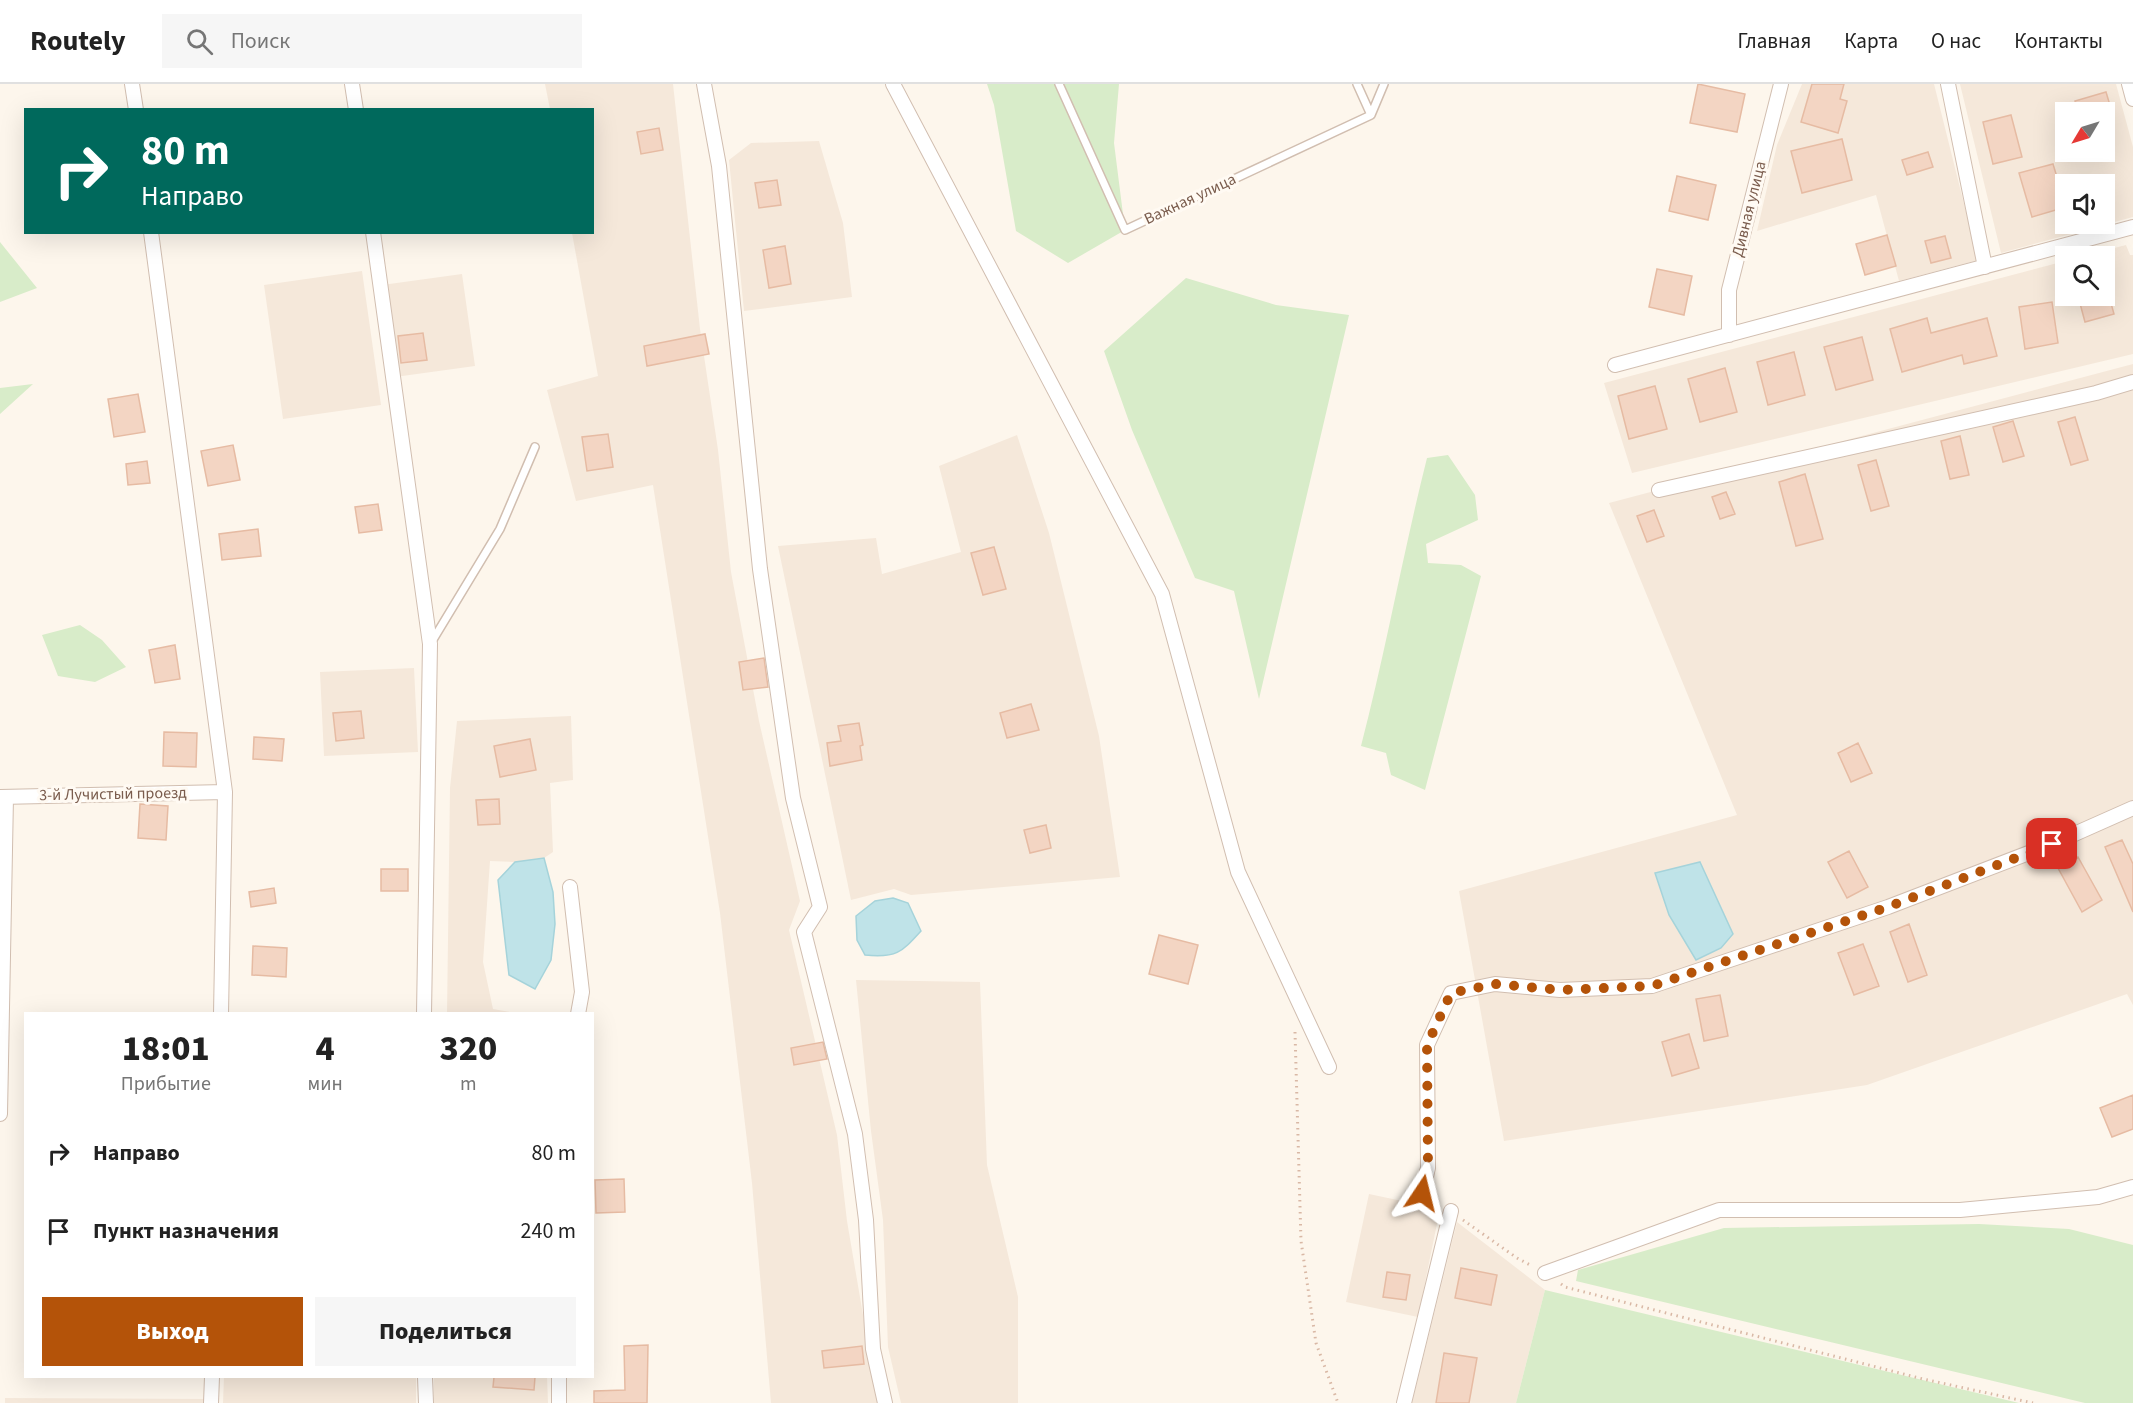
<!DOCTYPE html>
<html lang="ru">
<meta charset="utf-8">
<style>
body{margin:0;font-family:"Source Sans 3",sans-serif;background:#f6f6f6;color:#222;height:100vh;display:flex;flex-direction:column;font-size:22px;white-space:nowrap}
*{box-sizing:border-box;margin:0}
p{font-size:20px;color:#767676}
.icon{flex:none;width:33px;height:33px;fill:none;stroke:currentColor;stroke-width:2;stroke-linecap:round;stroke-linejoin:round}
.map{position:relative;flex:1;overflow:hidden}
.sheet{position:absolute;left:24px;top:928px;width:570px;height:366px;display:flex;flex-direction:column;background:#fff;border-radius:0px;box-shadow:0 6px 24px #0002}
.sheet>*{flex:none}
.banner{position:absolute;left:24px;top:24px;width:570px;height:126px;border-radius:0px;box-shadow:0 6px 24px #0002;background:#00695c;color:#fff;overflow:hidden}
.needle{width:39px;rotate:232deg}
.tools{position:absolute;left:2055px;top:18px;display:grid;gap:12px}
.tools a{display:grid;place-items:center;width:60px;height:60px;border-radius:0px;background:#fff;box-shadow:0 6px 24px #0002;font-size:30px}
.pin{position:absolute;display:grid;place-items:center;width:51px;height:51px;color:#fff;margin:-26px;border-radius:12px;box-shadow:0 3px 9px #0006}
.me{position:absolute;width:66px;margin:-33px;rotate:10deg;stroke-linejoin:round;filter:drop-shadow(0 0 4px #0008)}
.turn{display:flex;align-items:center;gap:21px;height:126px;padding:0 18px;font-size:27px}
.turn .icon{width:78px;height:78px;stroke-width:2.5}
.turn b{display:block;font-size:42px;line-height:51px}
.eta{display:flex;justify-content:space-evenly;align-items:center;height:102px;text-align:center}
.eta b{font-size:36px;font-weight:800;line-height:42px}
.cta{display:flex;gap:12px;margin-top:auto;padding:12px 18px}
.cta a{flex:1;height:69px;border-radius:0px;background:#b45309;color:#fff;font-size:24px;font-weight:800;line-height:69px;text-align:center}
.cta a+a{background:#f6f6f6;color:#222}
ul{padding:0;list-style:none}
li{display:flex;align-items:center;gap:18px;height:78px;padding:0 18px}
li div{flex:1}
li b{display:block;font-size:22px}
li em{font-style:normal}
header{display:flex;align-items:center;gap:36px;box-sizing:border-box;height:84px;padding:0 30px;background:#fff;border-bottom:2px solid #e0e0e0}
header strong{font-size:28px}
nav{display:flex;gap:33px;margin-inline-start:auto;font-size:21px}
.search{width:420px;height:54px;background:#f6f6f6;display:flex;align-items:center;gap:15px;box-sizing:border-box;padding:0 21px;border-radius:0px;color:#767676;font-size:22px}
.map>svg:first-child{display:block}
.residential{fill:#f5e8da;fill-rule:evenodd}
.green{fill:#d8ecc9}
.water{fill:#bfe3e8;stroke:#a5d3da;stroke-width:1.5}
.building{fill:#f3d5c3;stroke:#e6bba3;stroke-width:1.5}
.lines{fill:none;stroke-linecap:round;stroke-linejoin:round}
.lane-casing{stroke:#d1beb0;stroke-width:10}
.street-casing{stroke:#d1beb0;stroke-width:16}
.path{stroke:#d9b8a5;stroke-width:3;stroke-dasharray:1.5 4.5;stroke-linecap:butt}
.lane{stroke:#fff;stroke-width:7}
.street{stroke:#fff;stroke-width:14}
.route{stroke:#b45309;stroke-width:10;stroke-dasharray:0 18}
.labels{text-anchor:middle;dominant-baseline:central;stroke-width:6;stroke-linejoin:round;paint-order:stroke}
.street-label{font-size:16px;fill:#7a5c4d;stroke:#fffaf3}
</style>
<header>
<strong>Routely</strong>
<div class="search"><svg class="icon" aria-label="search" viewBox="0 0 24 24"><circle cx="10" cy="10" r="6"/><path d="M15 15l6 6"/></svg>Поиск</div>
<nav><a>Главная</a><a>Карта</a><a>О нас</a><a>Контакты</a></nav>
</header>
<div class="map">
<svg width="2133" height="1319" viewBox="0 0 2133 1319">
<rect width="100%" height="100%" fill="#fdf6ec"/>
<!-- residential -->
<path class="residential" d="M545 0H673L700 245 718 366 731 488 759 637 800 817 789 846 837 1051 847 1137 878 1319H771L752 1099 720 829 653 401 576 417 547 306 598 292 572 149 592 148V26L550 25Z
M1802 0H1934L1978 176 1899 197 1876 111 1757 147 1777 61Z
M1960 0H2116L2133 63V133L2001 169ZM2066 28H2104V68H2066ZM2066 100H2104V140H2066Z
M819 57 843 139 852 213 744 227 729 76 751 59Z
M2126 161 2130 171H2133V270L1632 389 1604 299 2065 177 2066 212H2104V172H2083Z
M362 187 381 321 283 335 264 201Z
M462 190 475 282 395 293 382 201Z
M2133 280V921L2127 910 1867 1001 1504 1057 1459 807 1737 731 1609 419Z
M1017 351 1049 449 1099 652 1120 793 911 811 894 805 851 816 778 462 876 454 882 490 961 468 939 382Z
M414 584 418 668 324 672 320 588Z
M571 632 573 696 550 699 553 768 544 774 515 778 490 777 483 878 493 925 521 930H447L450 704 457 637Z
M856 896 980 898 987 1081 1018 1213V1319H901L888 1263 883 1136 871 1047Z
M1369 1110 1440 1125 1418 1233 1346 1218Z
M1457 1138 1545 1206 1516 1319H1412Z
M224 1293H416V1319H223Z
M434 1293H547L548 1319H434Z
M5 1314 206 1315V1319H5Z"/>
<!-- green -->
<path class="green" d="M987 0H1119L1114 59 1125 146 1068 179 1016 147 994 21Z
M0 158 37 204 0 218Z
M1186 194 1276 221 1349 231 1259 615 1234 507 1195 494 1132 346 1104 267Z
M33 300 0 330V304Z
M1448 371 1475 411 1478 436 1426 460 1428 479 1461 481 1481 492 1425 706 1391 691 1386 669 1361 662C1386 566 1403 469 1427 374Z
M80 541 102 556 126 583 95 598 58 592 42 551Z
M1979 1140 2069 1145 2133 1161V1319H2085L1576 1197 1578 1186 1724 1144Z
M1545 1206 2019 1319H1516Z"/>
<!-- water -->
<path class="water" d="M544 774 553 808 555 840 551 876 535 905 509 891 498 796 515 778Z
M1700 778 1733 850 1721 864 1696 876 1669 831 1655 789Z
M893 814 908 819 921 847C901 869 896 874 865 871L857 856 856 832 875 817Z"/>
<!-- building -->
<path class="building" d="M1698 0 1745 10 1737 48 1690 39Z
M1812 0H1844L1840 15 1847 17 1838 49 1801 38Z
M2106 8 2112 28H2078L2075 17Z
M2011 31 2022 73 1993 80 1983 38Z
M659 44 663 66 641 70 637 48Z
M1842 55 1852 96 1802 109 1791 67Z
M1928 68 1933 83 1907 91 1902 76Z
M2053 80 2066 123 2032 133 2019 89Z
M1677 92 1716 101 1708 136 1669 127Z
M777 96 781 121 759 124 755 99Z
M1887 151 1896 182 1865 191 1856 160Z
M1945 152 1951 174 1931 179 1925 157Z
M785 162 791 200 769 204 763 166Z
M1657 185 1692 192 1684 231 1649 223Z
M2078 212H2109L2114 230 2085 238Z
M2052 218 2058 259 2025 265 2019 223Z
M1927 234 1931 249 1987 234 1997 272 1964 280 1962 271 1902 288 1890 245Z
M423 249 427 276 401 279 398 252Z
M705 250 709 270 647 282 644 262Z
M1862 253 1873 296 1836 306 1824 263Z
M1794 268 1805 311 1768 321 1757 278Z
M1725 284 1737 328 1700 338 1688 295Z
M1655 302 1667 345 1629 355 1618 312Z
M138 310 145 348 114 353 108 315Z
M2075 333 2088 376 2071 381 2058 338Z
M2013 337 2024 372 2003 378 1993 343Z
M608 350 613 383 587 387 582 353Z
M1960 352 1969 391 1950 395 1941 357Z
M233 361 240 396 208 402 201 367Z
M1876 376 1889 422 1871 427 1858 381Z
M147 377 150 399 128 401 126 380Z
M1805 390 1823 455 1796 462 1779 398Z
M1726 408 1735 430 1720 435 1712 413Z
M378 420 382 446 359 449 355 423Z
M1654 426 1664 452 1647 458 1637 432Z
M258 445 261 472 222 476 219 450Z
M994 463 1006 505 983 511 971 469Z
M175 561 180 595 155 599 149 566Z
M764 574 768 603 743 606 739 578Z
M1031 620 1039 646 1007 654 1000 629Z
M361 627 364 654 336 657 333 629Z
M859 639 863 661 860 662 862 676 830 682 827 659 841 657 838 642Z
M164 648 197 649 196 683 163 682Z
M254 653 284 655 282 677 253 675Z
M530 655 536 686 500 693 494 662Z
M1858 659 1872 689 1851 698 1838 669Z
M499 715 500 740 478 741 476 716Z
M140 720 168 722 166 756 138 754Z
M1046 741 1051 764 1030 769 1024 746Z
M2122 756 2133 780V828L2105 763Z
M1849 767 1868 803 1847 814 1828 778Z
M2078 773 2102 816 2082 828 2058 784Z
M381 785H408V807H381Z
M274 804 276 819 251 823 249 808Z
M1909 840 1927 891 1908 898 1890 848Z
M1159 851 1198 861 1188 900 1149 890Z
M1863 860 1879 902 1854 911 1838 869Z
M253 862 287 864 286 893 252 891Z
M1720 911 1728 952 1704 957 1696 915Z
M1689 950 1699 984 1672 992 1662 958Z
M823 958 827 975 794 981 791 964Z
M2133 1011V1045L2112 1053 2100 1024Z
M624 1095 625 1128 596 1129 595 1096Z
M1461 1184 1497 1191 1491 1221 1455 1214Z
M1387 1188 1410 1191 1406 1216 1383 1213Z
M648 1261 647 1319H594V1307L625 1306 624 1262Z
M862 1262 864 1280 824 1284 822 1267Z
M1444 1269 1477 1274 1469 1319H1436Z
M494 1293H535L534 1306 493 1303Z"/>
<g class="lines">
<defs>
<path id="lane" d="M1059 0 1125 146 1371 31 1384 0
M1357 0 1371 31
M431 559 500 445 535 363"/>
<path id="street" d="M132 0 136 26
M352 0 356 26
M704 0 719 82 760 485 793 714 820 823 804 848 855 1050 866 1136 873 1265 885 1319
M893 0 1162 510 1238 788 1329 983
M1948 0 1985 183
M2129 0 2133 15
M151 148 225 708 221 930
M373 148 430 560 424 930
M1729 251V206L1781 0
M1615 281 2133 143
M1659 406 2096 309 2133 298
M0 713 225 708
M570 803 582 908 578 930
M0 1030 6 713
M1422 1109 1428 1084 1427 961 1451 909 1495 900 1560 906 1652 902 1888 823 2052 760 2133 724
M1545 1189 1719 1126H1960L2098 1113 2133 1103
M425 1293 426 1319
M211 1319 212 1293
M559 1319V1293
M1404 1319 1451 1127"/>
</defs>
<!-- lane casing -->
<use href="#lane" class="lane-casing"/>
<!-- street casing -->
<use href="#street" class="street-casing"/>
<!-- path -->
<path class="path" d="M1295 948 1301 1157 1316 1259 1338 1319
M1463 1136 1517 1174 1532 1182
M1561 1200 1565 1203 1923 1295 2033 1319"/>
<!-- lane -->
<use href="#lane" class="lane"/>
<!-- street -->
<use href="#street" class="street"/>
</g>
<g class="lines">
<!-- route -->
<path class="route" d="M1422 1109 1428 1084 1427 961 1451 909 1495 900 1560 906 1652 902 1888 823 2052 760"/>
</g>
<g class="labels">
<!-- street labels -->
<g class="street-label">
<text transform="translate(1190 115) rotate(-25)">Важная улица</text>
<text transform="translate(1749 125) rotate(-76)">Дивная улица</text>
<text transform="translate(113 710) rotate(-1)">3-й Лучистый проезд</text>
</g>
</g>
</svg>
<div class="tools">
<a><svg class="needle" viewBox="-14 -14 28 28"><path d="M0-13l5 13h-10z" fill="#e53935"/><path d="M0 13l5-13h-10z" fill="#767676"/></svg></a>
<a><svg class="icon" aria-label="sound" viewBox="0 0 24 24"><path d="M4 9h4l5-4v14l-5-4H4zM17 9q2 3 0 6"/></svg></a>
<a><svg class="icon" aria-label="search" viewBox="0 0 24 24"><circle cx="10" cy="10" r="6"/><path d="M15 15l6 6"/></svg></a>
</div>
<div class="pin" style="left:2052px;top:760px;background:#d93025"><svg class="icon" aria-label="arrive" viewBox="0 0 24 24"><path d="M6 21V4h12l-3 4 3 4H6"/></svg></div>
<svg class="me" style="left:1422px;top:1109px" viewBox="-20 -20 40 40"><path d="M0-17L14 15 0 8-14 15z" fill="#b45309" stroke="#fff" stroke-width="4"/></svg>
<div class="banner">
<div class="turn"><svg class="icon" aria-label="right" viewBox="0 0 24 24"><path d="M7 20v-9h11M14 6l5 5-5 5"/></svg><div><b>80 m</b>Направо</div></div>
</div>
<section class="sheet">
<div class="eta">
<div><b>18:01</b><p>Прибытие</p></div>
<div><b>4</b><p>мин</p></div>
<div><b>320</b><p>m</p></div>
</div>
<ul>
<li><svg class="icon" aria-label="right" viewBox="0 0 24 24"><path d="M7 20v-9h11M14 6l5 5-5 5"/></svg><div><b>Направо</b></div><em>80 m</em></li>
<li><svg class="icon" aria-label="arrive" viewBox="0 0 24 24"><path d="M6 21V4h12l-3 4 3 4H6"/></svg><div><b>Пункт назначения</b></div><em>240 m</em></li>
</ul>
<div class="cta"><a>Выход</a><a>Поделиться</a></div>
</section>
</div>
